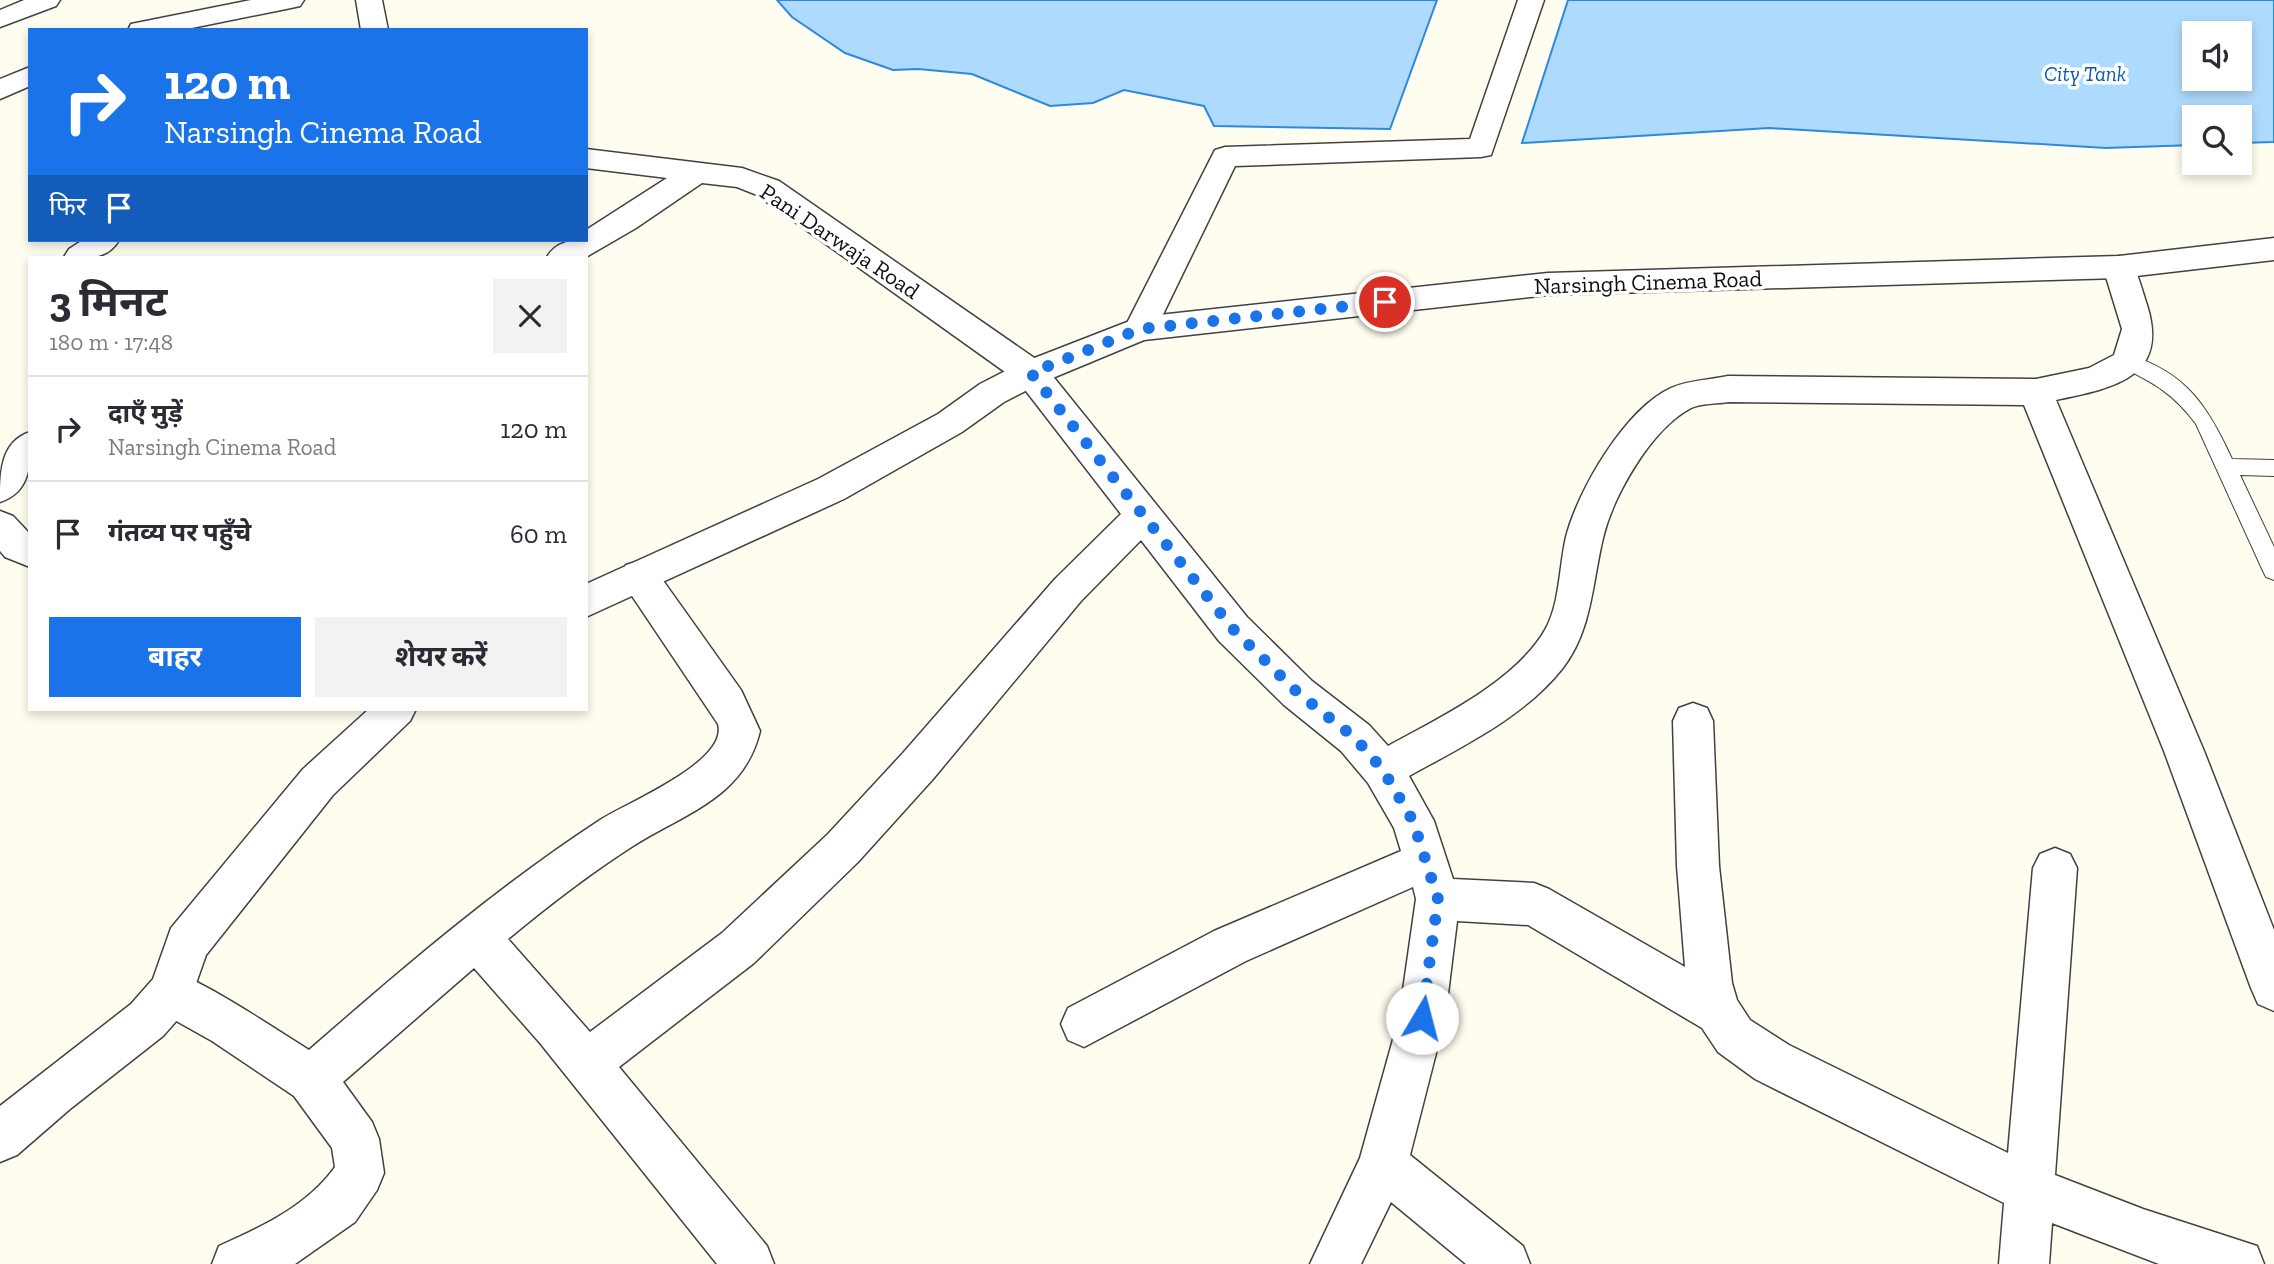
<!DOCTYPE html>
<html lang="hi">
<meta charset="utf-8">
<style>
body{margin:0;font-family:"Zilla Slab","Noto Sans Devanagari",serif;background:#f2f2f3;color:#2b2b33;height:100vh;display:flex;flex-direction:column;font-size:26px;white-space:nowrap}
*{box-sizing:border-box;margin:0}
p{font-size:23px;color:#7c7c81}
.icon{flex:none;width:38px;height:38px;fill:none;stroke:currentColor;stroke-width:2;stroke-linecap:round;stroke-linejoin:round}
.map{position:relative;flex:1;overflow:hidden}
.panel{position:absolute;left:28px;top:256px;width:560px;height:455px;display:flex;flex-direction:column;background:#fff;border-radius:0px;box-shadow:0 4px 10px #0003}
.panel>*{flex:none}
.guide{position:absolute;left:28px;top:28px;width:560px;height:214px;border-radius:0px;box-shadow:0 4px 10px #0003;background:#1a73e8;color:#fff;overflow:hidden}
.buttons{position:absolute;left:2182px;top:21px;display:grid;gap:14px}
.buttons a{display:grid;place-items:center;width:70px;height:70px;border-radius:0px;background:#fff;box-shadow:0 4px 10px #0003;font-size:35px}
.pin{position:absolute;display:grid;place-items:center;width:60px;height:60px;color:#fff;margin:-30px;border:4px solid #fff;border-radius:50%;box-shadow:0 2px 7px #0007}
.me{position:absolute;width:77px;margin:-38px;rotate:8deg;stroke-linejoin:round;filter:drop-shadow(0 0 5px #0008)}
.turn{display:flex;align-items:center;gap:24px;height:147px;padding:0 21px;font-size:32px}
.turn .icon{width:91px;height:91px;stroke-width:2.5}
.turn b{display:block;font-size:49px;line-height:60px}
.then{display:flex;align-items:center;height:66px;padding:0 21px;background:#0003;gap:14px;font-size:26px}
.round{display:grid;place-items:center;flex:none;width:74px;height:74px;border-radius:0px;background:#f2f2f3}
.overview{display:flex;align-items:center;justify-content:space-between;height:119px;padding:0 21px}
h1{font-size:42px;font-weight:700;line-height:52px}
.action{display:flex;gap:14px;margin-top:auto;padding:14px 21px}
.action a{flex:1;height:80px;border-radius:0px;background:#1a73e8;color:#fff;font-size:28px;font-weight:700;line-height:80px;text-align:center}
.action a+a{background:#f2f2f3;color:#2b2b33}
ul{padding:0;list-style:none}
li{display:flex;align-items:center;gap:21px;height:105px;padding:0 21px;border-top:2px solid #e1e1e2}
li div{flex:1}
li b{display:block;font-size:26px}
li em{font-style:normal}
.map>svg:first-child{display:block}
.water{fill:#addafd;stroke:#2c8adc;stroke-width:2;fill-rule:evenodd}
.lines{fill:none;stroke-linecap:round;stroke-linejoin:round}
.service-casing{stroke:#414141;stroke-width:2}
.minor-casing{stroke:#414141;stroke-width:3}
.tertiary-casing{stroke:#414141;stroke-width:3}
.service{fill:#fff;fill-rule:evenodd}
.minor{fill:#fff;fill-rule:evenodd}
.tertiary{fill:#fff;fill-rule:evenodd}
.route{stroke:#1a73e8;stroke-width:12;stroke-dasharray:0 21.6}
.labels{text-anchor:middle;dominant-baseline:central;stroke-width:7;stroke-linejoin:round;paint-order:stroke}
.far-water-label{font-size:21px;font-style:italic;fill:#095bae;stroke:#fff}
.street-label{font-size:23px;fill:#0e0e0e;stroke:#fff}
</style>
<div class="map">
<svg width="2274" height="1264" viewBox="0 0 2274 1264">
<rect width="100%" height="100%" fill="#fffdef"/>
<!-- water -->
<path class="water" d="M777 0H1437L1390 129 1214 126 1204 106 1124 90 1093 103 1050 106 972 74 918 69 893 70 845 53 792 17Z
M1568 0H2274V142L2240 143V117H2194V145L2106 148 1769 128 1522 143ZM2194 33H2240V79H2194Z"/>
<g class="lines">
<defs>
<path id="service" d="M2129 355C2187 373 2208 407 2232 459L2274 460V476L2240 475 2274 547V580L2266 577 2263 571 2196 424C2173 393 2155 384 2122 367L2119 362 2122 357Z"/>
<path id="minor" d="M24 0H60L56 6 0 27V10Z
M251 0H304L300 6 291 8 182 30H128L131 24Z
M356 0H382L388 30H361Z
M1518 0H1544L1491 155 1481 157 1235 166 1152 337 1140 341 1128 337 1124 329 1215 150 1225 147 1470 139Z
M30 67V86L0 99V79Z
M586 149 742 168 779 181 1043 364 1247 617 1312 681 1369 725 1388 746C1439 718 1515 682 1545 630 1560 604 1559 567 1566 537 1578 490 1625 409 1671 388 1689 380 1709 380 1728 376L2036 379 2089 368 2114 355 2122 329 2103 267 2108 259 2119 256 2130 259C2138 273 2142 290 2147 305 2170 378 2113 388 2056 400L2204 751 2274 930V1011L2258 1004 2251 988 2164 751 2024 405 1728 402C1717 404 1702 403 1691 408 1651 429 1613 496 1603 538 1592 584 1592 631 1562 669 1524 717 1461 747 1409 776L1434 821 1453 879 1534 883 1549 889 1685 967 1677 866 1673 721 1679 708 1693 703 1707 708 1713 721 1719 866 1732 983 1737 1000 1750 1020 1789 1045 2008 1153 2033 868 2040 854 2055 848 2070 854 2077 868 2055 1175 2143 1209 2257 1246 2264 1264H2159L2052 1223 2049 1264H1999L2004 1203 1755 1079 1718 1052 1702 1028 1528 925 1457 921 1445 1018 1410 1155 1523 1246 1530 1264H1466L1391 1202 1361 1264H1310L1360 1158 1399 1018 1416 899 1413 887 1246 961 1084 1047 1068 1040 1061 1024 1068 1008 1214 931 1401 851 1394 828 1368 783 1341 751 1284 705 1219 641 1141 540 1081 601 933 779 858 862 754 963 619 1067 767 1246 774 1264H717L540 1043 474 968 343 1082 372 1122 379 1139 384 1173 377 1190 355 1222 295 1264H212L219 1246C262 1227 307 1206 335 1167L332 1148 294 1096 212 1041 155 1009 148 993 155 977 171 970C220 991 264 1022 309 1050 403 968 496 888 600 820 626 803 729 762 718 724L626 587 620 576 626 565 639 561 652 565 741 690 760 731C744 798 685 813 633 846 589 874 548 906 508 939L590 1032 722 933 828 834 903 753 1055 579 1121 514 1019 382 757 195 737 187 702 183 636 228 586 257H547C556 242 570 240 586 240V230L667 178 586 168Z
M83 240H119C107 261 87 257 64 257L69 249Z
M30 432C30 461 33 491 0 502 0 473 0 442 30 432Z
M0 511 13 516 30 534V567L5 557 0 551Z"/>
<path id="tertiary" d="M2274 238V260L2119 278 1548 295 1144 340 1043 382 1004 402 962 432 844 499 586 617V584L818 479 938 414 980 384 1019 364 1140 317 1548 273 2119 256Z
M369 709H416L410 721 333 795 206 955 187 1009 163 1036 70 1109 17 1155 0 1162V1106L131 1004 153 979 171 928 303 769Z"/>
</defs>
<!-- service casing -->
<use href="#service" class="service-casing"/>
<!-- minor casing -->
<use href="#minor" class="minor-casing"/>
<!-- tertiary casing -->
<use href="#tertiary" class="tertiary-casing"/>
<!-- service -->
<use href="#service" class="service"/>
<!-- minor -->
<use href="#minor" class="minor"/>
<!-- tertiary -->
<use href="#tertiary" class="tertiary"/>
</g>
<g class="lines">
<!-- route -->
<path class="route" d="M1385 302 1140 329 1031 373 1233 629 1298 693 1355 738 1383 770 1413 821 1438 899 1422 1018"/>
</g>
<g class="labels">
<!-- far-water labels -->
<g class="far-water-label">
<text x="2085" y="73">City Tank</text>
</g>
<!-- street labels -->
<g class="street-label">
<text transform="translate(840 241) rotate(34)">Pani Darwaja Road</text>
<text transform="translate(1648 282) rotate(-2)">Narsingh Cinema Road</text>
</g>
</g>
</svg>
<div class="buttons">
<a><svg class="icon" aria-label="sound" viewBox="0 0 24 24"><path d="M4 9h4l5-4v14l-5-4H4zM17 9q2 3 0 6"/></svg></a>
<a><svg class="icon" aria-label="search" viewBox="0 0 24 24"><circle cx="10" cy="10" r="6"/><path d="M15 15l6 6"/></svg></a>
</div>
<div class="pin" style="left:1385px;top:302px;background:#d93025"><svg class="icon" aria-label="arrive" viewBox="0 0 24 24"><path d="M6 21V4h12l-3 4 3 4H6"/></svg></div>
<svg class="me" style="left:1422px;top:1018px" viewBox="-20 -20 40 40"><circle r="19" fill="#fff"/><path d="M0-13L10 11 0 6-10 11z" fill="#1a73e8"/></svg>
<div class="guide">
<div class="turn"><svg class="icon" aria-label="right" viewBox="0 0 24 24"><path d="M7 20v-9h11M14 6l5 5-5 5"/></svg><div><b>120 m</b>Narsingh Cinema Road</div></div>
<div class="then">फिर<svg class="icon" aria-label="arrive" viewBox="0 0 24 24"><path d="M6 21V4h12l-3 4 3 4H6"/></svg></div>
</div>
<section class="panel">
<div class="overview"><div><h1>3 मिनट</h1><p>180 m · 17:48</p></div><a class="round"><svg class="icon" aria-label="close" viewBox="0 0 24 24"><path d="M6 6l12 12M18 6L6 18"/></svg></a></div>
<ul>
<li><svg class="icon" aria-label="right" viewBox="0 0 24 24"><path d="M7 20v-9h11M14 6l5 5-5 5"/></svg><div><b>दाएँ मुड़ें</b><p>Narsingh Cinema Road</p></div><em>120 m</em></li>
<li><svg class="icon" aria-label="arrive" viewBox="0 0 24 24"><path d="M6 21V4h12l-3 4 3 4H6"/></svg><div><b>गंतव्य पर पहुँचे</b></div><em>60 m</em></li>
</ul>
<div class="action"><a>बाहर</a><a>शेयर करें</a></div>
</section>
</div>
